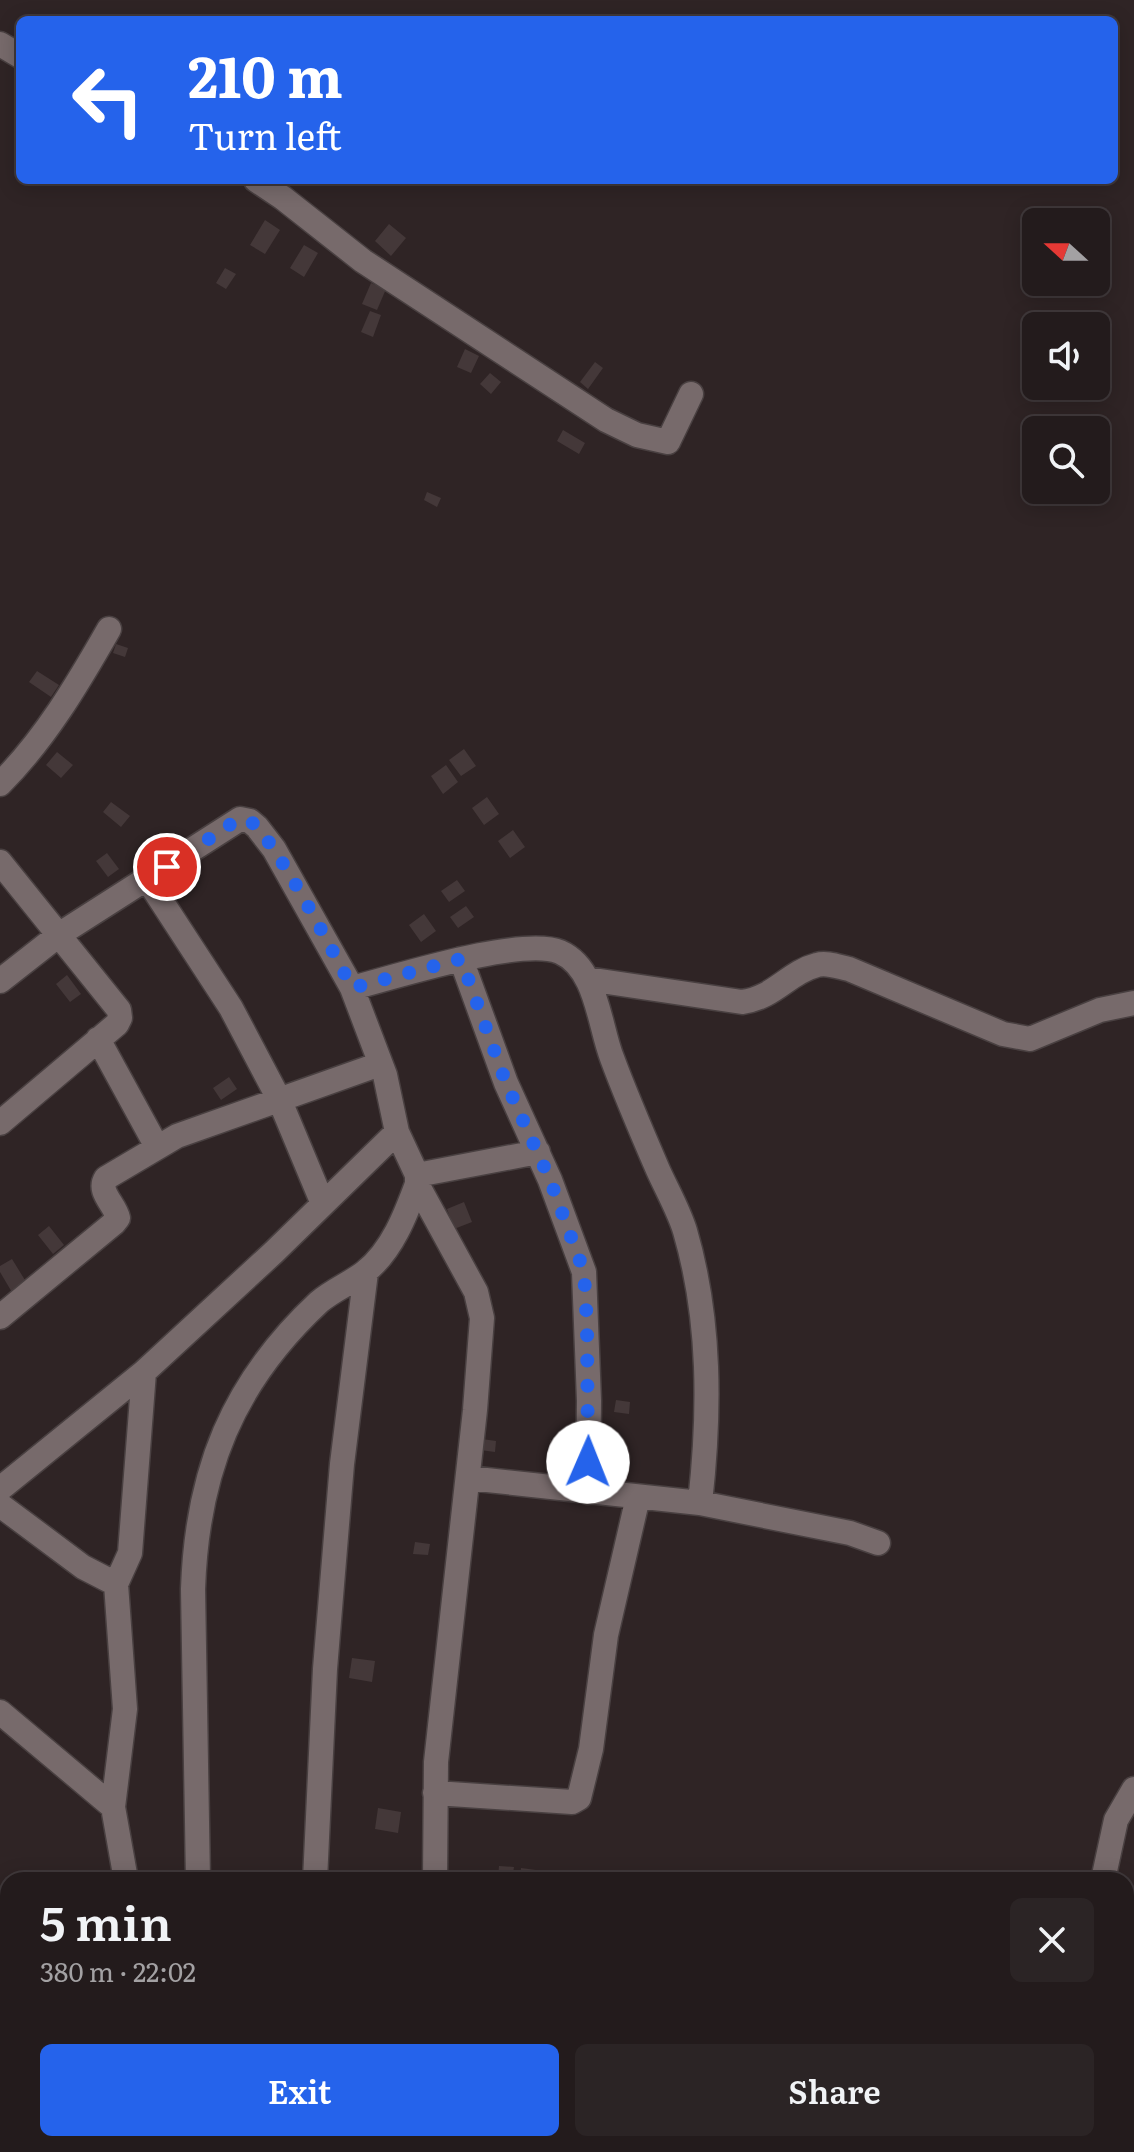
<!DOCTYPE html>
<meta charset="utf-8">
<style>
body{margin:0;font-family:Literata,serif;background:#2b2425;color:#f1f3f6;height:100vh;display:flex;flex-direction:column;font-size:30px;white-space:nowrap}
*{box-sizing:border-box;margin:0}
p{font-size:26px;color:#a3a1a3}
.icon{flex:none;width:44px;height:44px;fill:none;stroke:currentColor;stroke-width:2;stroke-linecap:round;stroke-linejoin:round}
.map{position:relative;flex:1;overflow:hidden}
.side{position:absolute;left:0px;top:1872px;width:1134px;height:280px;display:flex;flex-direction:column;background:#231b1c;border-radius:24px 24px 0 0;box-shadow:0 4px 20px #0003,0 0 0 2px #40393b}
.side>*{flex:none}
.guide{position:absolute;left:16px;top:16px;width:1102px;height:168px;border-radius:12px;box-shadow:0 4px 20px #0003,0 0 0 2px #40393b;background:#2563eb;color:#fff;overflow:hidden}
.needle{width:52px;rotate:291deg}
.controls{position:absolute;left:1022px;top:208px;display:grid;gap:16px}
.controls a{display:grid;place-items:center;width:88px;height:88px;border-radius:12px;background:#231b1c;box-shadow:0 4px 20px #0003,0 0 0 2px #40393b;font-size:40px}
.pin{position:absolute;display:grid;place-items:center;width:68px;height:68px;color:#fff;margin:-34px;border:4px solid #fff;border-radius:50%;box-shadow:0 2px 8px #0007}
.me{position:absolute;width:88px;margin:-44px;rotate:1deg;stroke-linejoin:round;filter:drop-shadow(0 0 6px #0008)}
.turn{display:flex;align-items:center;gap:28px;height:168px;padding:0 40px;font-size:36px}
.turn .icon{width:104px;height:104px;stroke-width:2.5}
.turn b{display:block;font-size:56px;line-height:68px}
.round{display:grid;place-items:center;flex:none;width:84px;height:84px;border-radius:12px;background:#2b2425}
.summary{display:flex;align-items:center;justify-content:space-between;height:136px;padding:0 40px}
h1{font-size:48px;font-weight:600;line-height:60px}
.cta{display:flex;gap:16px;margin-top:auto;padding:16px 40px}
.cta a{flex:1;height:92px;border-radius:12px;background:#2563eb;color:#fff;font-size:32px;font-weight:600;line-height:92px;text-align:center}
.cta a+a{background:#2b2425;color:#f1f3f6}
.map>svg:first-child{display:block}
.building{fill:#443839}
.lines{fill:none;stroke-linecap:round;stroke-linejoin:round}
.minor-casing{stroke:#494041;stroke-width:27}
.major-casing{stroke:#494041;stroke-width:27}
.minor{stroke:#776a6b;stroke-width:24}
.major{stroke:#4b8dac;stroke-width:24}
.route{stroke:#2563eb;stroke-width:14;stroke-dasharray:0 25.2}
</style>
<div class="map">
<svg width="1134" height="2152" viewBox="0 0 1134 2152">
<rect width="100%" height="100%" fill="#2f2425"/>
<!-- building -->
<path class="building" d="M265 220 280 230 265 254 250 245Z
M389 224 406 238 391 256 375 241Z
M304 245 318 253 304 277 290 268Z
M225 268 236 274 226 289 216 283Z
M371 283 386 289 377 310 362 304Z
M370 311 381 315 373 337 361 332Z
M465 349 479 356 471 373 457 367Z
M595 362 603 368 588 389 580 382Z
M490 373 501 382 491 394 480 384Z
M563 430 585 443 579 454 557 441Z
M427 492 441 498 437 507 424 500Z
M116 644 128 648 125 657 113 653Z
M37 671 59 685 51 697 29 682Z
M464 749 476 766 461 776 449 760Z
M57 752 73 765 61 778 46 765Z
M446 765 458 782 443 794 431 776Z
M487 797 499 814 484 825 472 808Z
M111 802 130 816 121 827 103 812Z
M513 830 525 847 510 858 498 841Z
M107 853 119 869 108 877 96 861Z
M457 880 465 891 449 902 441 891Z
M466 906 474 917 458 928 450 917Z
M424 914 436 931 421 942 409 925Z
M67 975 81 994 70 1002 56 984Z
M229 1077 237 1089 221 1100 213 1088Z
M464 1202 472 1222 454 1229 447 1209Z
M49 1226 64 1245 53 1254 38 1235Z
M12 1259 28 1285 13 1294 0 1272V1266Z
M616 1400 630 1402 629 1414 614 1412Z
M482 1439 496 1441 495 1452 480 1450Z
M550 1440 565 1442 563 1454 549 1452Z
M415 1542 430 1544 428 1555 413 1554Z
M352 1658 375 1661 372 1682 349 1678Z
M378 1808 401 1812 398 1833 375 1829Z
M499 1866 514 1867 512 1879 498 1877Z
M521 1868 536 1870 535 1880 520 1879Z
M388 1872 405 1878 404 1880H385Z
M387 2144H416L403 2152H392Z"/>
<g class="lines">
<defs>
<path id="minor" d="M0 44 20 56
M256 180 283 198 363 261 606 420 637 435 668 442 691 394
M0 784C45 739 77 685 109 629
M0 862 119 1010 120 1018 117 1024 0 1123
M147 879 231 1008 280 1101 323 1204
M461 959 506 1083 550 1180 584 1272 589 1401 588 1492
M587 979 742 1002C774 998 789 972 817 965 827 962 839 967 849 969L1003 1034 1030 1039 1100 1010 1134 1003
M0 981 60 934 240 819 250 821 257 827 274 849 352 988 385 1075 397 1132 417 1175V1184L476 1292 482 1318 475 1410 436 1762 435 1880
M352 988C395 977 522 936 560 952 597 968 599 1025 612 1058 626 1096 642 1133 658 1170 667 1190 679 1211 685 1231 711 1320 710 1413 700 1503
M98 1039 157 1147
M417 1175 538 1152
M0 1317 114 1223 118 1218C115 1204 97 1192 106 1178L177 1136 380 1064
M468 1478 700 1503 850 1533 878 1543
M0 1489 144 1372 274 1252 397 1132
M0 1505 83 1567 116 1584
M0 1712 113 1807
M435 1793 572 1802 579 1798 591 1749 606 1635 638 1497
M126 1880 113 1807 125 1709 116 1584 130 1553 144 1372
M198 1880 193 1589C197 1472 232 1383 319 1302 333 1290 351 1283 365 1272 392 1251 406 1214 417 1184
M315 1880 325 1669 342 1464 366 1272
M1103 1880 1116 1820 1134 1789
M0 1925 8 1932
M198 2144 203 2152
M273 2152 286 2144
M1050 2152 1051 2144"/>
<path id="major" d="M0 1960 8 1968
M166 2144 171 2152"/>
</defs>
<!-- minor casing -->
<use href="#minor" class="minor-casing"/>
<!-- major casing -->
<use href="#major" class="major-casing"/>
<!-- minor -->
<use href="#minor" class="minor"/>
<!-- major -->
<use href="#major" class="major"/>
</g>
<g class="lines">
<!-- route -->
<path class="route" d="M167 867 231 824C237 821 241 818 248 820 270 829 338 961 352 988L461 959 506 1083 550 1180 584 1272 587 1325 588 1462"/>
</g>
</svg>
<div class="controls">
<a><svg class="needle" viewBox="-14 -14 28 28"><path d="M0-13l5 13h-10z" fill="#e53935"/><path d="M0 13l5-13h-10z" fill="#a3a1a3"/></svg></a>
<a><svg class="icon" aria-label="sound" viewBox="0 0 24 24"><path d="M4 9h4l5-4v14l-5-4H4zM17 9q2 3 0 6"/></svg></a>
<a><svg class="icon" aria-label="search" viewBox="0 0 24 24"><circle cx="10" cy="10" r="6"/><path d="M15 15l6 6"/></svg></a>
</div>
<div class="pin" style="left:167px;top:867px;background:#d93025"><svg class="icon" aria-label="arrive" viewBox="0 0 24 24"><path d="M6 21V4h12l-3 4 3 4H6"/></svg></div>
<svg class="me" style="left:588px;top:1462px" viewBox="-20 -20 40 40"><circle r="19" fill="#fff"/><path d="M0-13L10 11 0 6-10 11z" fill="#2563eb"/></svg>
<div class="guide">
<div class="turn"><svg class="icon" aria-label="left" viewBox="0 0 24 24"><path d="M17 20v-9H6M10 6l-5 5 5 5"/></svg><div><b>210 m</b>Turn left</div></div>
</div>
<section class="side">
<div class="summary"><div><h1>5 min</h1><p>380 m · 22:02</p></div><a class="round"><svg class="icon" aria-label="close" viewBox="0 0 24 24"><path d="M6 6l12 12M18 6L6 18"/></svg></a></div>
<div class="cta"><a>Exit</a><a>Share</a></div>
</section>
</div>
